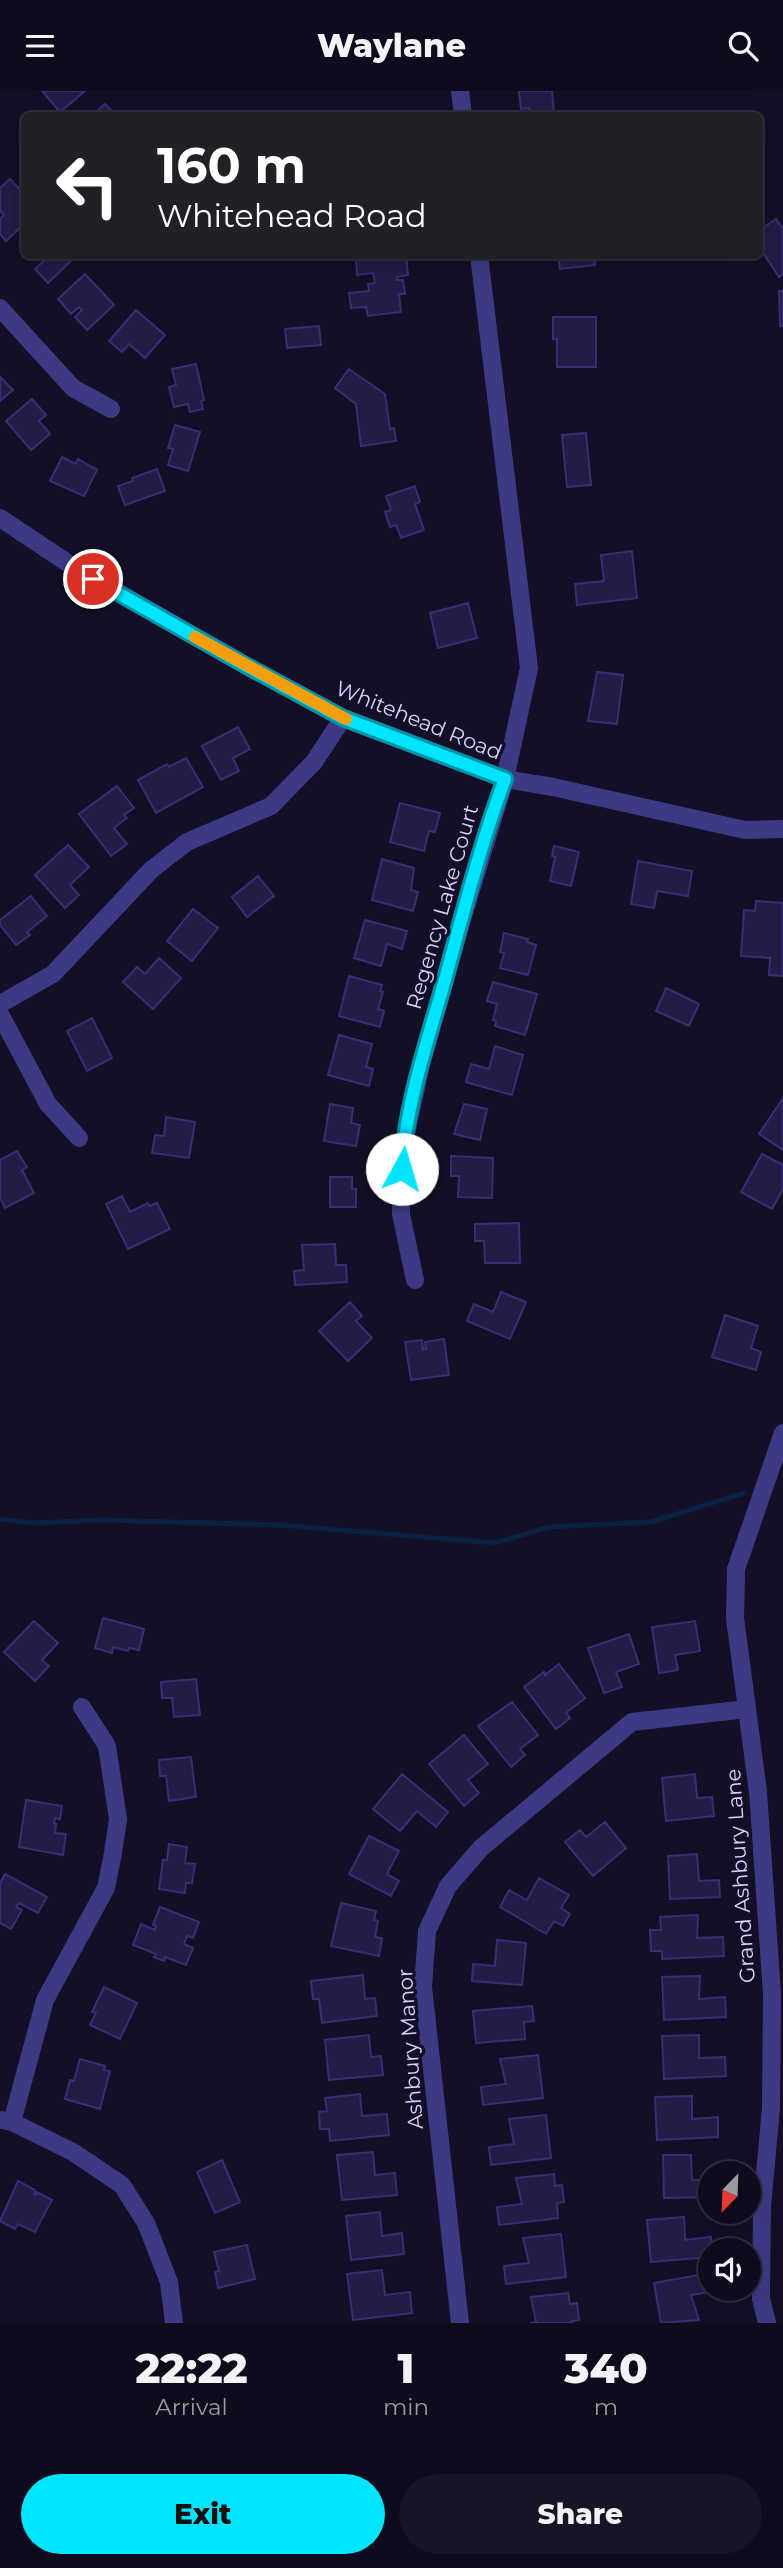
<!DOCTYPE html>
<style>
body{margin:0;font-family:Montserrat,sans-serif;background:#171425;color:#f1f3f6;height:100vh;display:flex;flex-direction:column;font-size:26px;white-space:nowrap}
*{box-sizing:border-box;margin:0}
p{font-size:23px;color:#9b9ba3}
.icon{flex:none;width:38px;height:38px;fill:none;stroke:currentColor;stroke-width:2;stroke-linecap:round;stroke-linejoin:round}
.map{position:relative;height:2232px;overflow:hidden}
.details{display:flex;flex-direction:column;background:#0e0b1c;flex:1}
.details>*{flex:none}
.top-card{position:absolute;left:21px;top:21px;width:742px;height:147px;border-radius:10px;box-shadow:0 7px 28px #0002,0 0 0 2px #2e2b3b;background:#202124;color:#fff;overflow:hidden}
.needle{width:46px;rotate:203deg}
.fabs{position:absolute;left:698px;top:2070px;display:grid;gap:14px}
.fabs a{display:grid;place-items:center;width:63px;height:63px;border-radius:50%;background:#0e0b1c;box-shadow:0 7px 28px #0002,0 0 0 2px #2e2b3b;font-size:35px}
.pin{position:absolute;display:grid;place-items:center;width:60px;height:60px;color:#fff;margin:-30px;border:4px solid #fff;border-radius:50%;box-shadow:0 2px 7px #0007}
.me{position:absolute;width:77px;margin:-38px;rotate:6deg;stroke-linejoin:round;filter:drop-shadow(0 0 5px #0008)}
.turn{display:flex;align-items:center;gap:24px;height:147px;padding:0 21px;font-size:32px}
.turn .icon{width:91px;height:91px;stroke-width:2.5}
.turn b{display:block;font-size:49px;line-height:60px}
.eta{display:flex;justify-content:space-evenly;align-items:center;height:119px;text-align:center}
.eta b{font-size:42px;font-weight:800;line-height:49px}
.action{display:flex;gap:14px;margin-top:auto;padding:14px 21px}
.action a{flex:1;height:80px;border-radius:42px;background:#00e5ff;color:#111;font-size:28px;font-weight:800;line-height:80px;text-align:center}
.action a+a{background:#171425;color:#f1f3f6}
header{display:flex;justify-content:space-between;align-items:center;height:91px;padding:0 21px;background:#0e0b1c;font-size:32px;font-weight:800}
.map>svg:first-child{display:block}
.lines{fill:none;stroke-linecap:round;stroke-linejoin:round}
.stream{stroke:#0a1f44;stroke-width:5}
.building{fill:#241b47;stroke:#3b2d73;stroke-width:2}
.minor{stroke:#3d3a85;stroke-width:18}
.route-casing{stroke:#0095a6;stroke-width:18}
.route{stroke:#00e5ff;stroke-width:12}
.slow{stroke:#f59e0b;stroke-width:12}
.labels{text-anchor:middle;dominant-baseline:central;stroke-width:7;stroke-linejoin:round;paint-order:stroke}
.street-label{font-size:21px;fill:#d9d4ff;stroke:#130f26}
</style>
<header><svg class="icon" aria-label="menu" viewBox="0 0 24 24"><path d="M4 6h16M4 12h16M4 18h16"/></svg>Waylane<svg class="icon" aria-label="search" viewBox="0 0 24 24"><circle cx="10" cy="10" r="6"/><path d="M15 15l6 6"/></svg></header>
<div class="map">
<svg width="783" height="2232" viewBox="0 0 783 2232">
<rect width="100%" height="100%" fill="#130f26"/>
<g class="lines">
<!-- stream -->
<path class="stream" d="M0 1428 34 1432 100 1429 280 1434 495 1452 549 1436 651 1431 744 1402"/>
</g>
<!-- building -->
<path class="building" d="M42 0H85L60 21Z
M519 0H552L554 24H530L529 17 521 18Z
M105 13 116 24H92Z
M10 88 24 103V133L6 150 0 143V128L4 124 0 120V97Z
M776 128 783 138V183L779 186 760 157V139Z
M44 164H77L48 192 35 178 47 167Z
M406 164 408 184 397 186V189H403L405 203H399L401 221 368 225 366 216 351 217 349 202 369 200 368 193 375 192 373 182 357 184 356 169Z
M558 164H594L595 174 560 178Z
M85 183 114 214 87 239 75 226 82 219 79 216 71 223 58 208Z
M779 200H783V235H780Z
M136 219 165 244 145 267 129 253 122 261 109 250Z
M553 226H596V276H557V248H553Z
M319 235 321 254 287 257 285 238Z
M196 273 204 309 201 310 203 318 190 321 188 313 174 316 169 296 176 294 172 278Z
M349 278 385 303 390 338 394 337 396 350 361 355 356 313 335 297Z
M0 286 13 299 0 310Z
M32 308 46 324 39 330 50 343 31 359 6 330Z
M175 334 200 341 188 380 168 374 173 358 168 357Z
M586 342 591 394 567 396 562 344Z
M62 366 75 373 78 368 97 379 84 405 50 390Z
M157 378 165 400 125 414 118 395 133 390 132 387Z
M415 395 420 411 415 413 424 439 401 447 396 434 390 436 385 421 391 419 386 405Z
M632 460 637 507 577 514 575 493 604 490 601 464Z
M468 512 477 547 438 557 430 522Z
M597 581 623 584 617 633 588 630Z
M238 636 250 658 233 667 239 680 221 689 202 655Z
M186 667 203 696 156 722 138 689 167 673 169 676Z
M117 695 134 717 124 724 127 727 114 737 127 753 111 765 79 723Z
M400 712 440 722 435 741 429 740 424 760 390 751Z
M68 754 89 776 70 794 79 804 65 817 35 784Z
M554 755 579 761 571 795 550 790 555 766 552 765Z
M382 768 414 777 411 799 418 801 413 820 372 809Z
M638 770 692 780 688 805 657 800 654 817 631 813Z
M258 785 274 805 247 826 232 806Z
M31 805 47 825 27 841 30 844 16 854 0 834V829Z
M756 810 783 812V885L769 884 770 867 741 865 744 819 755 820Z
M193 818 218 837 192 870 167 850Z
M365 829 407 840 402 858 387 853 381 875 354 867Z
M504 842 528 848 527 851 536 854 528 884 500 877 504 862 500 861Z
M159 867 181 887 153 918 123 891 137 876 145 883Z
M349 885 382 894 380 900 383 901 378 918 384 920 380 936 339 925Z
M493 891 537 903 525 944 495 935 496 930 493 929 497 913 487 910Z
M666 897 699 913 689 935 656 920Z
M92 927 112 967 87 980 67 940Z
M339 944 372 953 366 976 373 978 369 995 328 984Z
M495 955 523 964 512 1004 466 991 471 973 489 978Z
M783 1007V1059L759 1043Z
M330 1013 353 1017 351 1032 360 1034 356 1055 324 1050Z
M464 1013 487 1018 480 1049 454 1043Z
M166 1026 195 1031 189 1067 152 1062 155 1044 164 1045Z
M17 1060 27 1076 22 1079 34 1102 5 1117 0 1107V1069Z
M762 1063 783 1074V1098L772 1118 741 1101Z
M451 1065 493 1067 492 1107 458 1106 459 1085H451Z
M330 1086H352V1098H356V1116H330Z
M122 1105 130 1121 148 1112 149 1115 157 1112 170 1138 128 1158 106 1113Z
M519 1132 520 1172H485L484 1150H475V1133Z
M335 1153 336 1174H346L347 1191 295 1194 294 1180 304 1179 302 1154Z
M501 1201 526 1211 510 1248 467 1230 474 1213 493 1221Z
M350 1211 362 1225 356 1230 372 1247 348 1270 319 1240Z
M725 1224 758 1235 751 1257 761 1261 756 1279 712 1266Z
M444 1248 449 1284 411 1289 405 1251 422 1249 423 1259 426 1258 425 1251Z
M103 1527 144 1538 139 1559 129 1557 128 1560 113 1556 112 1562 95 1557Z
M34 1530 58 1552 42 1569 49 1575 35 1590 4 1561Z
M695 1530 700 1560 675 1564 678 1579 659 1582 652 1536Z
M629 1543 639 1573 616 1581 622 1596 604 1602 588 1557Z
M559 1573 585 1607 566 1622 570 1627 556 1638 524 1596 544 1581 545 1584Z
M196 1588 200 1624 174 1626 172 1607H162L161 1591Z
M512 1611 538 1644 520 1658 525 1664 511 1676 478 1635Z
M464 1644 488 1673 468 1689 479 1702 464 1715 429 1673Z
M191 1666 196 1706 169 1710 166 1685H160L159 1669Z
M402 1683 448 1721 436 1736 417 1720 400 1740 373 1718Z
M695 1683 697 1707 712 1706 714 1725 666 1730 662 1687Z
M26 1709 62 1715 60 1728 55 1727 54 1732 56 1733 55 1742 66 1743 63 1764 19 1756Z
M605 1731 626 1757 593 1785 565 1751 580 1739 586 1746Z
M369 1745 399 1760 387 1783 399 1790 391 1805 349 1783Z
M169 1753 187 1756 185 1772 195 1773 192 1792H186L185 1802 159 1798 163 1769H167Z
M697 1763 699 1790 719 1789 720 1806 670 1808 668 1765Z
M5 1783 47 1806 38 1822 19 1812 16 1816 22 1819 11 1838 0 1832V1793Z
M539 1787 569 1804 561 1817 570 1823 563 1835 554 1830 546 1843 500 1816 509 1799 527 1809Z
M341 1812 376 1820 374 1829 378 1830 375 1846 382 1847 379 1865 331 1855Z
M160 1816 199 1831 193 1847 187 1845 184 1853 193 1857 186 1874 165 1866 164 1870 154 1866 156 1863 133 1854 141 1833 155 1839 156 1835 153 1834Z
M698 1824 697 1847 723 1846 724 1865 662 1868V1860H651L650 1839H661L660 1826Z
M497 1849 526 1852 522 1894 472 1890 473 1873 495 1875Z
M363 1884 365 1908 375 1907 377 1925 322 1932 319 1908H313L311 1890Z
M700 1885 699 1908 725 1906 726 1926 664 1929 662 1886Z
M104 1896 137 1912 120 1948 90 1934 96 1922 92 1921Z
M532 1915 534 1930 524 1931 525 1948 476 1952 473 1920Z
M369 1944 371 1966 381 1965 383 1984 329 1989 325 1949Z
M699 1944V1967L725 1966 726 1985 664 1988 662 1945Z
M538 1964 543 2007 483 2014 481 1996 506 1993 500 1968Z
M80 1968 105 1975 104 1979 110 1980 100 2018 65 2008 70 1989 74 1990Z
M360 2003 362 2025 387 2023 389 2044 330 2050 329 2038H320L319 2021 327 2020 325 2007Z
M692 2005V2028L718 2026V2046L657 2049 655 2006Z
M546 2024 551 2067 491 2074 489 2056 514 2053 509 2028Z
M373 2061 375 2084 395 2082 397 2104 342 2109 337 2064Z
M663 2064H691L692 2089 710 2088V2106L664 2107Z
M222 2069 240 2111 215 2122 197 2081Z
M554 2083 555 2095 562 2094 564 2111 557 2112 558 2127 499 2134 497 2116 522 2113 516 2087Z
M18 2090 35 2099 34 2103 36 2104 37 2101 52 2109 35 2141 18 2133 15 2138 0 2130Z
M380 2121 382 2145 402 2142 404 2163 351 2169 346 2125Z
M684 2126 685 2149 711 2146 710 2166 651 2171 647 2129Z
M561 2143 566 2186 506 2193 504 2175 529 2172 523 2147Z
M247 2154 255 2188 218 2197 215 2181 219 2180 214 2161Z
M382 2179 385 2204 410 2201 412 2222 353 2229 347 2183Z
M710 2182V2198L716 2200 691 2204 699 2229 661 2232 654 2192Z
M568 2202 570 2213 577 2212 579 2229 572 2230V2232H530L536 2231 531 2206Z"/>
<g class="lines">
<!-- minor -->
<path class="minor" d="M460 0 463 24
M0 217 73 297 111 318
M0 427 72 475 245 574 343 627 505 688 553 696 745 739 783 738
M0 913 53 883 151 779 187 751 271 715 314 671 343 627
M0 923 48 1013 79 1047
M415 1189 401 1123 403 1056 421 974 463 825 505 688 529 577 479 164
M2 2029 12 2031 73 2061 122 2094 146 2132 169 2191 174 2232
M12 2031 45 1909 106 1797 113 1762 118 1728 107 1655 82 1616
M460 2232 423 1896 427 1840 448 1795 481 1757 632 1631 747 1618
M767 2232 761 2208 762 2115 771 2017 772 1903 758 1701 735 1527 736 1478 783 1342"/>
</g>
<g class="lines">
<defs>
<path id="route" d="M93 488 245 574 343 627 505 688C480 754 463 823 444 892 427 952 405 1015 402 1078"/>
</defs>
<!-- route casing -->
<use href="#route" class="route-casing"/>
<!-- route -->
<use href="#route" class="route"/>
<!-- slow -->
<path class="slow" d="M195 546 346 628"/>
</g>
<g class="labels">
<!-- street labels -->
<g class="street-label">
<text transform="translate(419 629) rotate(22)">Whitehead Road</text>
<text transform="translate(442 816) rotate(-74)">Regency Lake Court</text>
<text transform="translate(740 1785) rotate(-94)">Grand Ashbury Lane</text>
<text transform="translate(410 1958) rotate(-94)">Ashbury Manor</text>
</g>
</g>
</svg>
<div class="fabs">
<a><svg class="needle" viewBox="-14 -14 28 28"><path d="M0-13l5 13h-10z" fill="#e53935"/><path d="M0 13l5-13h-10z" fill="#9b9ba3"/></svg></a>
<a><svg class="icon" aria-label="sound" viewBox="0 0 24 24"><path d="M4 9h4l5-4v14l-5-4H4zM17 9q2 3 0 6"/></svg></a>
</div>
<div class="pin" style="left:93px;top:488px;background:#d93025"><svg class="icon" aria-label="arrive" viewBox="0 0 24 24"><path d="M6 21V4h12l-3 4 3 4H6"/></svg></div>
<svg class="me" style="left:402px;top:1078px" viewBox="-20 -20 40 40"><circle r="19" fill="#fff"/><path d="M0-13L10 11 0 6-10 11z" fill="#00e5ff"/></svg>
<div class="top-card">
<div class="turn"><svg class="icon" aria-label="left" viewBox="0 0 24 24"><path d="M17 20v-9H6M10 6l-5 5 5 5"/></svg><div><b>160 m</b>Whitehead Road</div></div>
</div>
</div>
<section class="details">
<div class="eta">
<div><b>22:22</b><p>Arrival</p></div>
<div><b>1</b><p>min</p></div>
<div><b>340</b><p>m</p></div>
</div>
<div class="action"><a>Exit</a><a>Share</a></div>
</section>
